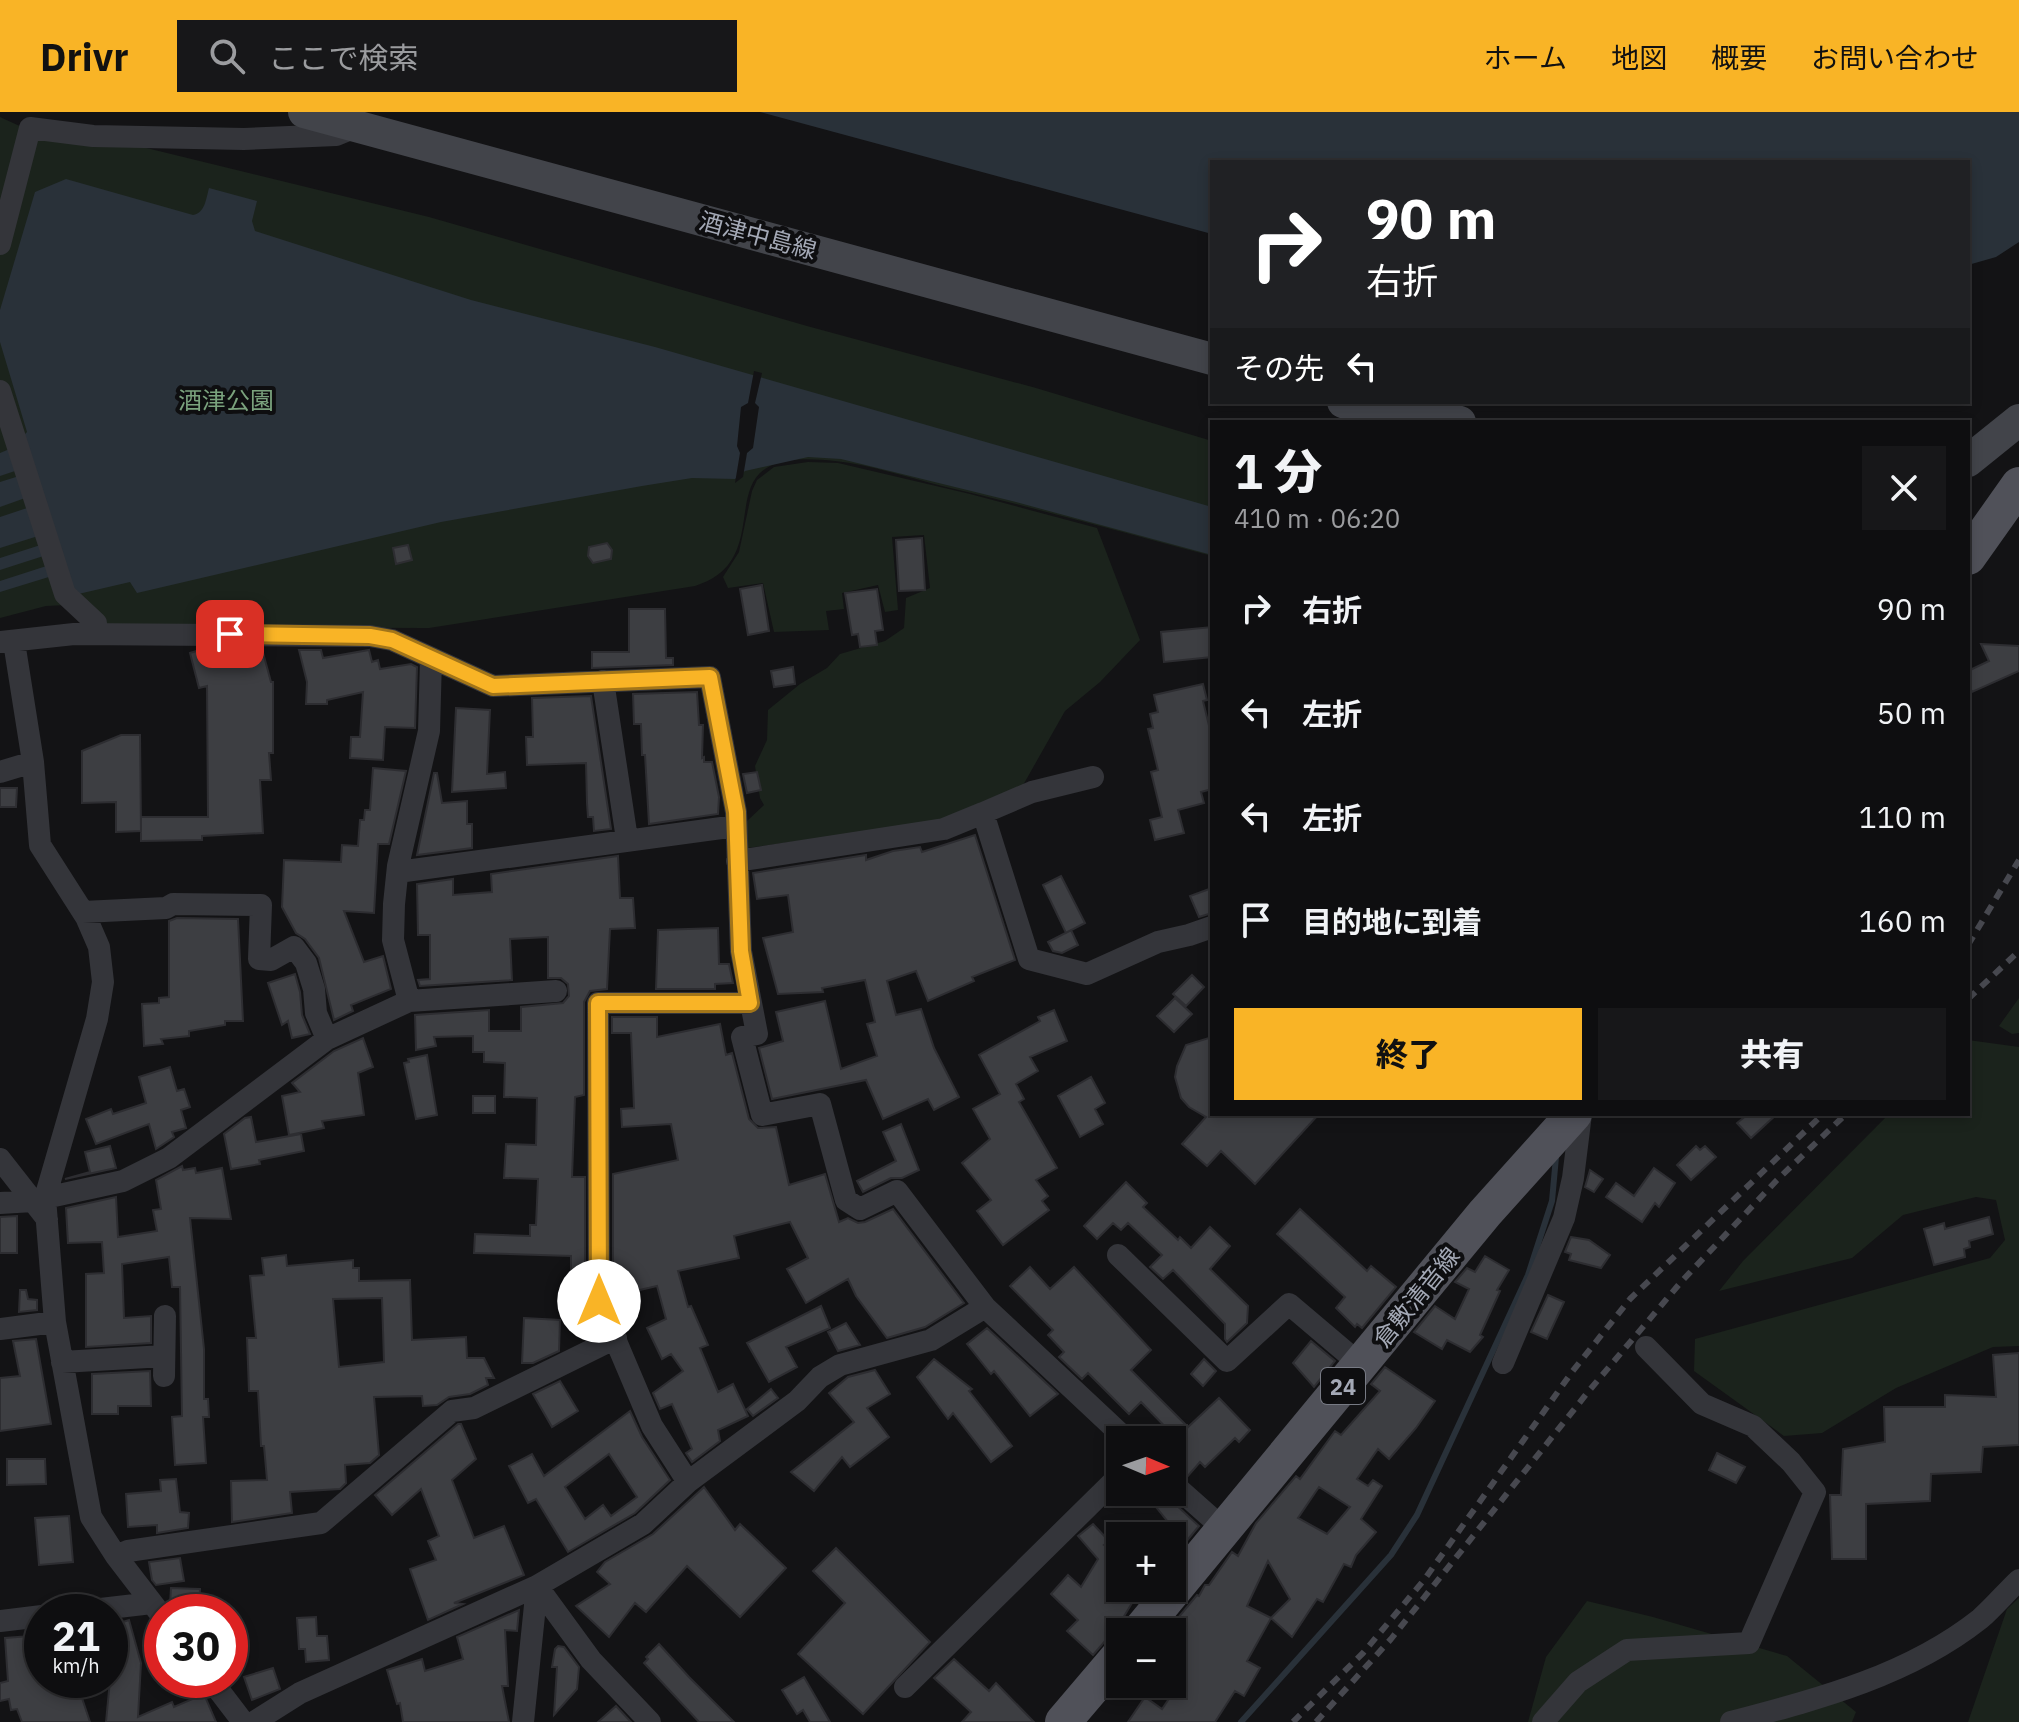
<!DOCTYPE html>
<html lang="ja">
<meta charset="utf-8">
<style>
body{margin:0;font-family:"IBM Plex Sans","Noto Sans JP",sans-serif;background:#171719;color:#f1f3f6;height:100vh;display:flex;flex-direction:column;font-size:30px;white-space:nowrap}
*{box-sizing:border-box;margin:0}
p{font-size:26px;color:#9b9c9f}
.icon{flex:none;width:44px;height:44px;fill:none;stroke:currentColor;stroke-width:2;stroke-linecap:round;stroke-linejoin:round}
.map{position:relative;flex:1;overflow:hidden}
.sheet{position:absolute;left:1210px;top:308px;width:760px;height:696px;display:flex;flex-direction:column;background:#0e0e10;border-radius:0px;box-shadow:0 4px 12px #0003,0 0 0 2px #2e2e30}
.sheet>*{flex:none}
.top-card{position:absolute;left:1210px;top:48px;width:760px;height:244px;border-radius:0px;box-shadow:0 4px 12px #0003,0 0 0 2px #2e2e30;background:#202124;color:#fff;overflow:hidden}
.needle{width:52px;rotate:92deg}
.buttons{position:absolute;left:1106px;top:1314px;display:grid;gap:16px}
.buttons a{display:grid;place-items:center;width:80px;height:80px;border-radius:0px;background:#0e0e10;box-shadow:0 4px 12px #0003,0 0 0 2px #2e2e30;font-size:40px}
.speed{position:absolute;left:24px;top:1482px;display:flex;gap:16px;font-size:40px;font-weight:700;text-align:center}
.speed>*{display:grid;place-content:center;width:104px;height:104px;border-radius:50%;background:#0e0e10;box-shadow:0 4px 12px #0003,0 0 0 2px #2e2e30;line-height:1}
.speed small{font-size:20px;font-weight:400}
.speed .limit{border:12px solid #d22;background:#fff;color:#111}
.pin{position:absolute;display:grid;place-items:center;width:68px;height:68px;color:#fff;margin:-34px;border-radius:16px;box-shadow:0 4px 12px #0006}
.me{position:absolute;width:88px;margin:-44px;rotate:0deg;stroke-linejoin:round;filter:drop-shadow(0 0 6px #0008)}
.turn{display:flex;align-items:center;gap:28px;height:168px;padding:0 24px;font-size:36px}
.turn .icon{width:104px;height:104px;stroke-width:2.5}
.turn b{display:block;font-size:56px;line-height:68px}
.then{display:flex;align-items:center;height:76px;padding:0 24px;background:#0003;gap:16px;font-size:30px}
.round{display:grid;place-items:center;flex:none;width:84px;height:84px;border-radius:0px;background:#171719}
.summary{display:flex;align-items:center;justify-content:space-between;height:136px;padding:0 24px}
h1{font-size:48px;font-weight:800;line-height:60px}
.action{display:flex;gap:16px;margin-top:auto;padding:16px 24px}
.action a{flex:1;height:92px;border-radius:0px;background:#f9b426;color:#111;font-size:32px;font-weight:800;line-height:92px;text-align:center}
.action a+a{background:#171719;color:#f1f3f6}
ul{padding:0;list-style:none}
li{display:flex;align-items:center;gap:24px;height:104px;padding:0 24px}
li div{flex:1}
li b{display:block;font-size:30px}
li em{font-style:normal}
header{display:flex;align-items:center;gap:48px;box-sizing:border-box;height:112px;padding:0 40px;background:#f9b426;color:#111}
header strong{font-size:38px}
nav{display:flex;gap:44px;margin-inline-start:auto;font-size:28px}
.search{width:560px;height:72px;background:#171719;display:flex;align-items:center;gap:20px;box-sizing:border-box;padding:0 28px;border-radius:0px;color:#9b9c9f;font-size:30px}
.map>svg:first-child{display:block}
.green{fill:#1b231c}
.water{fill:#293139}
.pier{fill:#131315}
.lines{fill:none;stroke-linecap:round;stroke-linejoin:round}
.stream{stroke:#293139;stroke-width:6}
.building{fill:#3d3e42;stroke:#2d2d31;stroke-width:2;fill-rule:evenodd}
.street{stroke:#34353a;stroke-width:22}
.secondary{stroke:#42444a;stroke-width:32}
.primary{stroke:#505159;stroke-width:36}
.rail{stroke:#47484f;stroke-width:6;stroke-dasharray:10 8;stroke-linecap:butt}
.route-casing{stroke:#a27519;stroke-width:20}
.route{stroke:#f9b426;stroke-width:14}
.labels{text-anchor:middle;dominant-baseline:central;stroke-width:8;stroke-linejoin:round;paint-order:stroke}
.shield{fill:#0e0e10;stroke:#777a84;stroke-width:2}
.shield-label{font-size:22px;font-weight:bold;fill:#a4a9b6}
.street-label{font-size:24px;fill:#a4a9b6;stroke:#0e0e10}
.park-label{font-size:24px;fill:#7aa27d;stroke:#0e0e10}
</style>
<header>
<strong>Drivr</strong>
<div class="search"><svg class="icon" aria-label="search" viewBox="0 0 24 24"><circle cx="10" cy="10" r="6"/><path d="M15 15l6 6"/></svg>ここで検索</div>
<nav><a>ホーム</a><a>地図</a><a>概要</a><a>お問い合わせ</a></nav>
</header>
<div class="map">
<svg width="2019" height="1610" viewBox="0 0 2019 1610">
<rect width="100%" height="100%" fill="#131315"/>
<!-- green -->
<path class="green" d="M0 5 24 16 126 31 429 105 807 214 1036 276 1212 329V444C1122 420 1032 395 942 374 907 365 871 353 835 349 815 347 789 345 770 354 725 376 768 451 695 474L429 516 96 515 67 493 46 494 0 506Z
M808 350 838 351 970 382 1097 416 1140 528 1100 570 1065 599 1022 675 937 710 747 736 746 710 764 693 760 686 755 654 767 628 768 598 800 572 827 556 840 542 885 529 904 516 906 486 930 476 924 423 892 425 898 498 885 500 878 473 842 481 844 497 826 499 829 518 774 520 763 471 728 476 723 465 739 440 752 379 757 368 774 355Z
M2019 886V921L2012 922 1999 914Z
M1968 928 2019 935V1234L1993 1235 1896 1276 1822 1321 1784 1324 1694 1259 1695 1227 1990 1146 2005 1128 1996 1088 1976 1085 1903 1103 1852 1146 1719 1179 1743 1149 1889 1002H1968Z
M2019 1486V1610H1968L2007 1497Z
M1587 1489 1653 1505 1787 1544 1856 1600 1852 1610H1528L1546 1545Z"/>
<!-- water -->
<path class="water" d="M760 0H2019V130L1996 145 1968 153V50H1212V122Z
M66 67 193 103C205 101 206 87 209 76L257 89 252 109 255 119 471 188 655 235 1212 395V443L1012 389 841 347 808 345 745 359 735 367 692 366 642 374 441 410 137 481 130 470 74 483 65 460 0 480V469L62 449 59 439 0 458V446L56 428 54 419 0 436V405L45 390 28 385 0 395V370L35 359 33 353 0 364V341L12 336 27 320 0 230V198L35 80Z"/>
<!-- pier -->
<path class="pier" d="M754 259 762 261 755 291 759 295 753 336 747 341 743 365 735 371 740 341 737 334 741 295 748 291Z"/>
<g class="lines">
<!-- stream -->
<path class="stream" d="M1241 1610 1391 1443 1417 1403 1528 1163 1552 1089 1556 1045"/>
</g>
<!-- building -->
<path class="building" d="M922 426 925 478 899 479 896 428Z
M607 431 612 438 611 447 593 451 588 444 589 435Z
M408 433 412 448 396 452 393 436Z
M762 473 769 519 748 523 740 477Z
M877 477 883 518 875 519 877 533 860 535 858 522 852 523 845 481Z
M629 497H665L666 546H673V553L592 556V540H629Z
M1212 515V545L1164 550 1161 520Z
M1981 532 2019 534V559L1972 580 1968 571V559L1989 549Z
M203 537H262L271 570H273V641H269L271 668H260L263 721 202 724V728L141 729V705H208L207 574 199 576 190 541Z
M299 538H321L323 546 369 538 372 550 378 548 380 557 411 552 417 555 415 616 385 615 383 648 350 646 351 625H360L363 580 327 588V592H306L307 570Z
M793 555 795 572 774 575 771 559Z
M1203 572 1207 588 1203 589 1212 626V677L1201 680 1204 691 1178 698 1184 721 1155 728 1150 708 1162 705 1151 660 1158 658 1148 617 1153 616 1150 602 1158 600 1154 583Z
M697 580 699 613H703L702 646 704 645V650H712L719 685 718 702 649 712 645 643H642L641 612H634L633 582Z
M591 584 611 717 594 719 593 705H588L587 691 586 651 527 653 526 625H533L532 586Z
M456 596 490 598 487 662 505 660 506 676 452 680Z
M121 623H140L141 719 116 720V690L82 691V639Z
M373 656 406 659 389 732H378L374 801 344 799 364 850 383 844 391 877 351 893 353 899 334 908 319 846 305 827 296 821 282 795 284 748 341 750 342 733 358 734 360 708H364L365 698H370Z
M757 660 761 678 747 681 743 662Z
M434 661H437L442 691 467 689V712H472V736L417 743Z
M0 676H17L16 695H0Z
M975 723 1015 848 972 865 974 869 928 889 916 859 887 869 896 903 921 897 934 936 959 985 934 998 928 987 883 1007 866 968 772 987 759 936 783 929 776 900 825 889 841 957 877 944 867 912 875 910 865 868 822 876 823 880 778 882 763 826 793 820 788 783 757 787 753 761 866 743V748L893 739 920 735 922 740Z
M618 744 620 786H633L635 816 610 817 607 877 590 879 584 890V983L575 985 572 1065H585V1180H571V1144L474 1141 475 1122 530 1124V1113H536L538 1067 504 1066 506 1032 536 1033 537 986 504 985 505 951 484 950V940H473V924L434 925 436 934 416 938 415 903 489 898V919H521V895L563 891 569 884 568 872 561 866H548V825L510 827 512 868 420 874 418 868 430 867V823H418L417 772 453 767V783L492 780 491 762Z
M1061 764 1085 811 1066 821 1043 773Z
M1212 776V801L1199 805 1190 784Z
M177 806 238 807 243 909H225V913L189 919V924L161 927 163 932 144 934 142 892 159 891V886L169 885V809Z
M718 816 719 852H729L733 871 715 872V877H656L658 818Z
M1071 818 1078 833 1062 841 1053 839 1048 830Z
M295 862 300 880 302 903 310 922 292 926 288 909 282 913 268 871Z
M1192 863 1204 875 1186 894 1173 882Z
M1175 886 1192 902 1174 920 1157 904Z
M1054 898 1067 929 1030 945 1038 959 1016 972 1024 987 1019 990 1057 1056 1036 1068 1048 1084 1042 1089 1049 1098 1003 1133 977 1099 991 1088 962 1051 990 1027 973 997 1000 982 979 943 1040 909 1038 905Z
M612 905H657V925L720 912 726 943 732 941 749 1007 758 1016 776 1015 789 1073 825 1062 839 1110 848 1106 858 1111 865 1110 893 1097 964 1191 925 1215 887 1226 856 1184 848 1167 806 1191 787 1157 808 1146 790 1110 734 1124 739 1146 678 1159 688 1195 691 1194 708 1233 700 1236 718 1280 733 1272 748 1304 718 1318 720 1329 692 1350 686 1341 692 1337 672 1292 660 1297 653 1281 683 1259 671 1242 662 1247 647 1216 666 1207 657 1174 614 1184 613 1181V1062L678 1048 671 1012 622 1015 621 997 634 996 631 921H612Z
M1212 925V1002H1319L1255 1072 1221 1039 1207 1054 1182 1032 1206 1005 1189 995 1181 986 1175 965 1177 954 1186 933Z
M363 926 373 955 358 961 364 1003 322 1009 324 1016 289 1023 282 984 300 980 292 971 334 939Z
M427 943 437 1003 416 1007 404 951 409 950 408 947Z
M170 955 177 979 184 977 190 995 181 998 186 1016 172 1020 174 1025 156 1037 149 1012 96 1032 86 1007 111 997 113 1002 146 991 139 965Z
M1091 965 1105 991 1095 997 1103 1012 1080 1025 1058 984Z
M473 984H495V1001H473Z
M1748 1002H1777L1751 1026 1737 1011Z
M251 1005 256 1030 301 1022 304 1039 259 1048 260 1052 231 1057 224 1022 245 1006Z
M901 1012 919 1058 902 1066H891L863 1080 857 1069 896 1049 883 1020Z
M110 1034 116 1056 65 1067 90 1060 85 1040Z
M1696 1034 1700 1038 1705 1034 1716 1045 1691 1068 1677 1053Z
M182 1054 183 1058 195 1056 196 1061 222 1056 231 1107 190 1106 204 1237V1287H208L209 1305H203L206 1351 175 1353 172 1305 182 1304 180 1175H172L169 1145 122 1152 124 1206 151 1204V1231L86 1235V1162L104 1161 102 1130 68 1131 66 1096 116 1085 118 1125 157 1119 153 1098 161 1097 156 1068Z
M1654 1056 1675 1071 1659 1095 1655 1091 1642 1110 1606 1085 1616 1071 1634 1084Z
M1590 1058 1603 1067 1594 1080 1585 1075Z
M1126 1070 1147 1091 1143 1095 1178 1128 1180 1125 1191 1136 1210 1115 1230 1134 1210 1157 1248 1194 1247 1211 1227 1230 1225 1227V1212L1173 1158 1163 1167 1150 1155 1162 1143 1128 1111 1121 1118 1113 1111 1097 1127 1084 1114Z
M1300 1097 1367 1159 1371 1154 1396 1175 1362 1216 1357 1212 1355 1215 1336 1196 1345 1185 1277 1122Z
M17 1104V1141H0V1105Z
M1989 1105 1993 1122 1969 1129 1970 1135 1964 1137 1965 1145 1934 1153 1924 1117 1944 1111 1945 1117Z
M1571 1125 1589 1128 1610 1143 1601 1156 1569 1148 1571 1142 1565 1140Z
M286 1143 287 1154 353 1148V1156H359V1169L410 1168 412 1228 466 1225 467 1246H484L494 1266H486L488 1273 470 1282 449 1285 437 1293 423 1294 422 1284 374 1285 379 1343 370 1351 345 1353 346 1371 340 1377 290 1380 292 1401 232 1410 231 1369 267 1368 264 1334H261L258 1279H249L247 1226H256L250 1164 264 1163 262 1146ZM382 1186 384 1250 339 1255 333 1187Z
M1485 1144 1509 1158 1497 1178 1500 1179 1480 1223 1483 1225 1470 1240 1447 1228 1442 1237 1414 1220 1435 1194 1455 1207 1469 1177 1455 1170 1467 1156 1475 1160Z
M1030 1155 1050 1177 1074 1155 1151 1238 1131 1258 1188 1315 1219 1286 1250 1318 1239 1330 1235 1326 1205 1355 1200 1350 1187 1365 1172 1357V1347L1184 1334 1141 1290 1129 1302 1088 1261 1082 1267 1059 1245 1064 1240 1048 1223 1053 1218 1010 1174Z
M20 1178H26L28 1187 37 1188V1198L19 1200Z
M1548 1183 1564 1190 1547 1227 1531 1220Z
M821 1194 830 1216 786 1235 797 1255 769 1270 747 1231Z
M524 1206 560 1208 559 1239 533 1251H522Z
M846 1211 860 1233 838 1239 828 1220Z
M987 1216 1058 1282 1030 1304 994 1259 991 1262 967 1232Z
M36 1227 51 1312 0 1319V1266L20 1264 13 1229Z
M1311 1229 1335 1249 1314 1275 1293 1251Z
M2019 1241V1333L1983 1335 1981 1360 1931 1362 1930 1389 1866 1392V1447H1832L1830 1383H1841L1843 1337 1885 1330 1884 1295H1945V1283L1996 1285 1993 1243Z
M934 1247 972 1277 969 1279 1012 1334 991 1350 953 1301 948 1307 917 1265Z
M1204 1247 1216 1259 1203 1274 1191 1262Z
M1385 1255 1435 1289 1416 1316 1389 1347 1378 1337 1357 1367 1368 1374 1373 1368 1382 1374 1361 1407 1376 1420 1356 1443 1351 1455 1344 1452 1323 1490 1317 1487 1292 1525 1271 1506 1247 1549 1260 1556 1244 1584 1235 1579 1215 1610H1128L1145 1585 1162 1597 1185 1563 1172 1560V1520L1167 1519 1197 1483 1199 1484 1205 1473H1209L1232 1440 1238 1444 1256 1411 1296 1364 1300 1367 1335 1319 1341 1323 1380 1279 1371 1272ZM1319 1375 1350 1395 1327 1422 1298 1406ZM1268 1449 1290 1487 1271 1506 1247 1494Z
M875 1258 890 1282 867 1296 889 1325 850 1355 842 1345 814 1379 791 1360 854 1310 829 1281 848 1265Z
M150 1259 151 1294H118V1302H92V1262Z
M560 1269 578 1299 552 1315 533 1282Z
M771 1277 778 1286 753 1304 747 1297Z
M630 1299 642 1325 670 1368 635 1401 568 1440 536 1387 528 1391 509 1354 532 1342 544 1364ZM609 1342 637 1385 611 1404 603 1393 585 1407 565 1375Z
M458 1312H461L476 1347 452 1368 474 1426 504 1414 524 1463 454 1491 463 1492 428 1508 410 1457 436 1448 428 1429 439 1424 421 1377 392 1403 375 1383Z
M1717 1341 1745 1355 1736 1371 1709 1358Z
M7 1347H45L46 1372 7 1373Z
M176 1367 180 1400 189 1401 188 1416 157 1421V1413L128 1415 126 1382 161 1379 160 1368Z
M704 1375 735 1418 740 1412 786 1456 740 1505 687 1454 646 1500 635 1491 609 1525 576 1494 610 1472 597 1460 605 1450 653 1422Z
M1144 1380H1162L1199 1414 1172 1447V1415Z
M69 1404 73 1450 39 1453 35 1406Z
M1093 1412 1109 1429 1104 1433 1120 1443V1476H1141L1120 1511 1119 1523 1105 1529 1093 1543 1067 1519 1078 1508 1051 1482 1068 1463 1081 1475 1098 1447 1078 1424Z
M836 1436 930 1530 863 1602 798 1542 845 1491 813 1459Z
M180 1446 184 1469 156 1473 152 1468 149 1450Z
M171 1476 200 1477 199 1500H175L170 1492Z
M519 1498 517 1519 505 1518 508 1574H502L509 1610H403L400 1591 397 1592 387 1558 422 1547 425 1559 463 1547 457 1525Z
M316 1505 317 1524H327L329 1548 306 1550 305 1537H299L297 1506Z
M129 1508 141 1551 138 1605 172 1590 174 1595 204 1582 216 1610H106L110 1568V1514Z
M30 1524 33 1562 42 1559V1568H76L90 1610H22L17 1597 11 1598 9 1587 0 1589V1571L8 1569 5 1526Z
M659 1532 689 1565 734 1610H699L644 1551 648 1547 646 1545Z
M558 1534 564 1535 579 1555 577 1577 554 1603 557 1555H552L555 1537Z
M954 1547 989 1579 996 1571 1034 1610H962L971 1600 934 1566Z
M273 1556 280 1577 252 1588 244 1565Z
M804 1565 830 1610H810L803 1598 797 1602 782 1578Z
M616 1594 631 1610H598Z"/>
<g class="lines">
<!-- street -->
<path class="street" d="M0 132 30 16 93 24 244 27 336 23 353 16
M0 279 65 482 96 511
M0 530 74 522 370 524 392 528 493 574 710 565 736 700 741 839 757 922 742 925 762 1003 820 992 846 1088 860 1097 897 1079 985 1195 1127 1328
M14 530 33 650 40 733 86 805 99 835 103 870 97 907 45 1086 55 1210 91 1405 116 1444 162 1504
M603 569 627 727
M0 660 33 650
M983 701 1032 680 1093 665
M737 749 944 717 983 701 1029 847 1087 862 1158 830 1189 823 1212 815
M398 760 736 714
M83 800 166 796 173 792 261 793 259 847 271 848 294 835 306 851 314 877 316 901 327 927
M409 889 393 828 394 792 398 754 429 619 431 547
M0 1047 47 1107
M45 1086 123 1069 169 1046 327 927 409 889 556 879
M0 1091 33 1089
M1118 1143 1227 1249 1289 1192 1361 1253
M0 1217 55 1210
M62 1250 164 1244
M1503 1251 1564 1106 1573 1066 1581 1002
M164 1264 165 1204
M688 1370 652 1314 599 1189 598 891H750
M1172 1371 1225 1418
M116 1444 128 1439 321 1411 452 1299 474 1296 616 1226
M537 1474 591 1548 650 1610
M75 1500 152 1491
M0 1509 42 1504
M211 1568 243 1610
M905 1575 1120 1363
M254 1610 300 1581 537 1474 643 1412 688 1370 797 1289 820 1265 840 1253 931 1228 985 1195
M523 1610 537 1474
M1543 1610 1578 1570 1627 1538 1749 1531 1815 1380 1791 1350 1753 1314 1702 1292 1646 1235
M1731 1610C1818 1587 1908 1564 1980 1507 1994 1495 2006 1480 2019 1468"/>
<!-- secondary -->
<path class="secondary" d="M304 0 1212 247
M1343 290 1395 310
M1396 290 1460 310
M1968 349 2019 308"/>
<!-- primary -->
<path class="primary" d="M1968 445 2019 373
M1139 1520 1485 1101 1574 1002
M1063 1610 1120 1543"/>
<!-- rail -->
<path class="rail" d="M1968 833 2019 748
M1968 887 2019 839
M1293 1610 1363 1541 1424 1468 1572 1260 1630 1187 1823 1002
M1316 1610 1391 1527 1588 1280 1681 1170 1777 1068 1846 1002"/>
</g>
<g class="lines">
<defs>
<path id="route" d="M230 522 370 524 392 528 493 574 710 565 736 700 741 839 750 891H598L599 1189"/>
</defs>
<!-- route casing -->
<use href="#route" class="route-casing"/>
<!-- route -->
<use href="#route" class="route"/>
</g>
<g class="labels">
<!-- shield labels -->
<rect class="shield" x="1321" y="1256" width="44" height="36" rx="6"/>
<g class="shield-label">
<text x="1343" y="1274">24</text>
</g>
<!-- street labels -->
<g class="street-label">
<text transform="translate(758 123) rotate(15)">酒津中島線</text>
<text transform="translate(1416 1185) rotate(-51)">倉敷清音線</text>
</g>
<!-- park labels -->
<g class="park-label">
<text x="226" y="288">酒津公園</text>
</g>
</g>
</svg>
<div class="buttons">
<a><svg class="needle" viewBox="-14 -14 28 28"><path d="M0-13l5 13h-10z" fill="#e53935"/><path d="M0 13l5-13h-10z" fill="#9b9c9f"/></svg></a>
<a>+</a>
<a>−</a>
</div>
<div class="speed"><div>21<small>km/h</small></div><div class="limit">30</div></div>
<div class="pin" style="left:230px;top:522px;background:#d93025"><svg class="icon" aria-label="arrive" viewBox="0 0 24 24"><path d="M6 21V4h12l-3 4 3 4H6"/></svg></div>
<svg class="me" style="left:599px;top:1189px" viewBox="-20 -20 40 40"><circle r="19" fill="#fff"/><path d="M0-13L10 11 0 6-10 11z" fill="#f9b426"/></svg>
<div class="top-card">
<div class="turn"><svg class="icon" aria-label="right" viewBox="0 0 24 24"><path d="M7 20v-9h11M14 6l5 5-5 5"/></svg><div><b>90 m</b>右折</div></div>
<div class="then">その先<svg class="icon" aria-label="left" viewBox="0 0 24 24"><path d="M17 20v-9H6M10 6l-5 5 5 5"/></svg></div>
</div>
<section class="sheet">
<div class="summary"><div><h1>1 分</h1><p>410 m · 06:20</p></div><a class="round"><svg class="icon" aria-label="close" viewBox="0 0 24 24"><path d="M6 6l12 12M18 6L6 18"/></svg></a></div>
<ul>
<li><svg class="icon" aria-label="right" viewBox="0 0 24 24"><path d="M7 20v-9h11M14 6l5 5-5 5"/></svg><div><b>右折</b></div><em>90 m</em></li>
<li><svg class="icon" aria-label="left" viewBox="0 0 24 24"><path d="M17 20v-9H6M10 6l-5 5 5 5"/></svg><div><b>左折</b></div><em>50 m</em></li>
<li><svg class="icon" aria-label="left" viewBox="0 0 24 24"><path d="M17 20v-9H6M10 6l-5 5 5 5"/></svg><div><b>左折</b></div><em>110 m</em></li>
<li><svg class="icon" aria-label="arrive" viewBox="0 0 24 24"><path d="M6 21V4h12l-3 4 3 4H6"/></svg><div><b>目的地に到着</b></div><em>160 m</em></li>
</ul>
<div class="action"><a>終了</a><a>共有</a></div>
</section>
</div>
